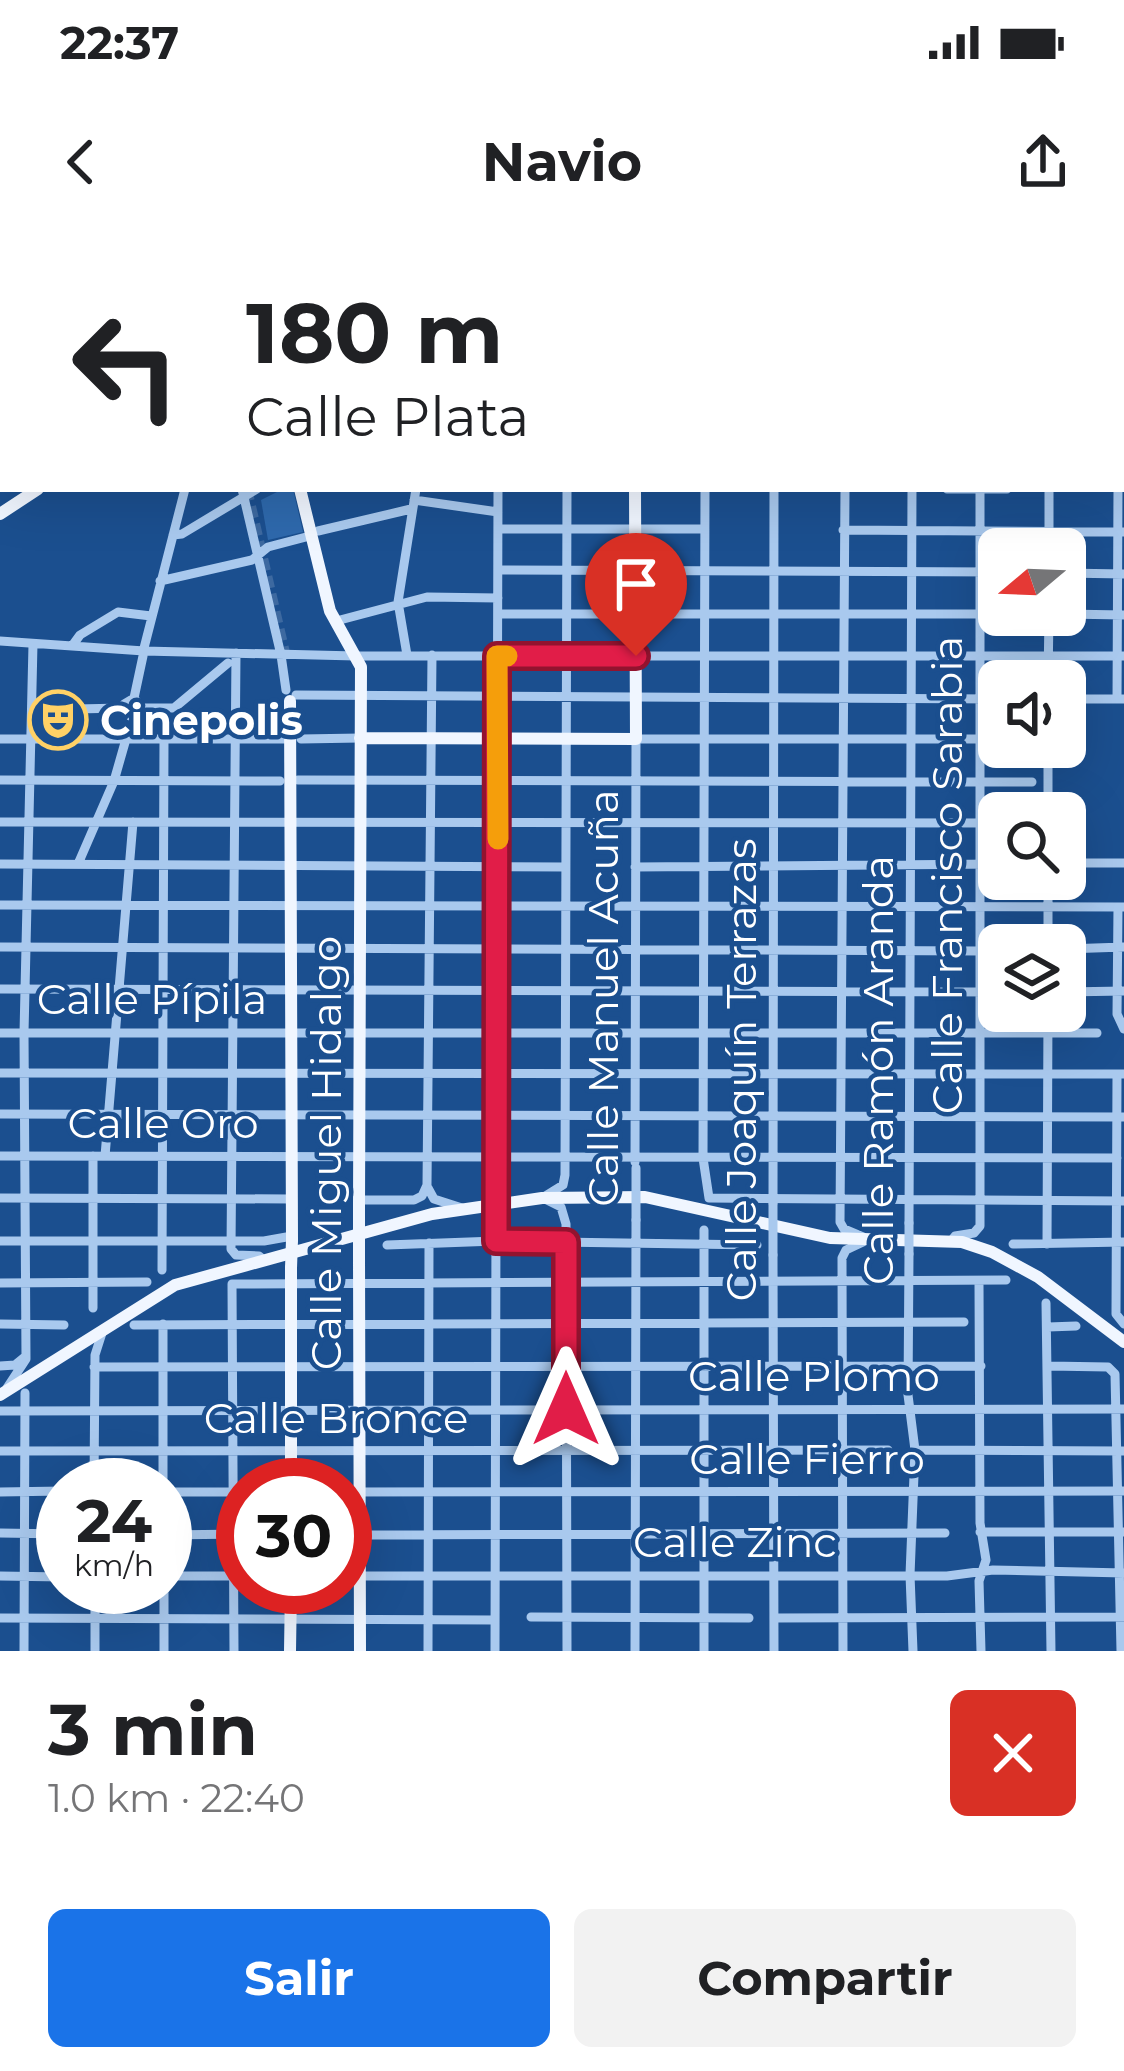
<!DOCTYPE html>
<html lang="es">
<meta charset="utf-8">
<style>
body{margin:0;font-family:Montserrat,sans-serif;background:#f2f2f2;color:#202124;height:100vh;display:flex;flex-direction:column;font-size:45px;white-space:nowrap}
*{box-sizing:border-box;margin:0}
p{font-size:39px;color:#757577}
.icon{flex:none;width:66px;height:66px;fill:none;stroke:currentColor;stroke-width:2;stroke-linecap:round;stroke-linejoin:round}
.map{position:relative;height:1411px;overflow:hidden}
.sheet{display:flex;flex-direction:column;background:#fff;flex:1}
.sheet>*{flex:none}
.guide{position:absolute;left:0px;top:0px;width:1125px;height:252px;box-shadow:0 12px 48px #0002;background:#fff;color:#202124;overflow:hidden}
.needle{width:78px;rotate:251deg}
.fabs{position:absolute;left:978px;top:288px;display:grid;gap:24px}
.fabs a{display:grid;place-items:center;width:108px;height:108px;border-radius:18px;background:#fff;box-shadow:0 12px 48px #0002;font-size:60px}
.speed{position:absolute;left:36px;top:1218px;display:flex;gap:24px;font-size:60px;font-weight:700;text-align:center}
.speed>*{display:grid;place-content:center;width:156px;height:156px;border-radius:50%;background:#fff;box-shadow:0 12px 48px #0002;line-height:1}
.speed small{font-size:30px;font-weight:400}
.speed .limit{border:18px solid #d22;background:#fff;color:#111}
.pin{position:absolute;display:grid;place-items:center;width:102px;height:102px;color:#fff;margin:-123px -51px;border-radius:50% 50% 50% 0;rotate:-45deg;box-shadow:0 0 12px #0007}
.pin .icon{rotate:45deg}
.me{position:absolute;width:132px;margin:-66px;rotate:0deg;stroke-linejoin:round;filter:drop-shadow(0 0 9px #0008)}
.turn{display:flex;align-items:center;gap:42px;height:252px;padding:0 48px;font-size:54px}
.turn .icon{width:156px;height:156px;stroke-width:2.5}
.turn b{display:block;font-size:84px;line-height:102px}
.round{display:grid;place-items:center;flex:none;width:126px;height:126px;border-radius:18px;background:#f2f2f2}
.head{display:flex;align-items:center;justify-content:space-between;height:204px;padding:0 48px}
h1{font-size:72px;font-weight:700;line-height:90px}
.action{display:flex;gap:24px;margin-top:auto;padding:24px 48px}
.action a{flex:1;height:138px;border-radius:18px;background:#1a73e8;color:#fff;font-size:48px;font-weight:700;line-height:138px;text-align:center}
.action a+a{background:#f2f2f2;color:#202124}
.status{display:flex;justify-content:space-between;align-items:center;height:84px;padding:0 60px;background:#fff;direction:ltr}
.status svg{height:33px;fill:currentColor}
header{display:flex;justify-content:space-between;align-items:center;height:156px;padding:0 48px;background:#fff;font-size:54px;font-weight:700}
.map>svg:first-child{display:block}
.green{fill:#2e69ad}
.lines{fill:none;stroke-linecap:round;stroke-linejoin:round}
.major-tunnel{stroke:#3d69a0;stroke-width:12;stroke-dasharray:12 6;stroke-linecap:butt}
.minor{stroke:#a9c9ee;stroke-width:9}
.major{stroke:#f0f6ff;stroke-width:12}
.rail{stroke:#fff;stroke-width:3;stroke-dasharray:21 9;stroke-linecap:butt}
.minor-bridge{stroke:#a9c9ee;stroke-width:9}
.major-bridge{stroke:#f0f6ff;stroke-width:12}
.route-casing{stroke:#92132f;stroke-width:30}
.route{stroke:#e11d48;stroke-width:21}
.slow{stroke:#f59e0b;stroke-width:21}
.labels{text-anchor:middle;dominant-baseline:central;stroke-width:9;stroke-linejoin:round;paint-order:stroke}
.poi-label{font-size:42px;font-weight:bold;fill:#fff;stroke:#1b4f8f;text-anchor:start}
.street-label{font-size:42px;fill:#fff;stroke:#1b4f8f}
</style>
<div class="status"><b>22:37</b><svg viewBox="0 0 49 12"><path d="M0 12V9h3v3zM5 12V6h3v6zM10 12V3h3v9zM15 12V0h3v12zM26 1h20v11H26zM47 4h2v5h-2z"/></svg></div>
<header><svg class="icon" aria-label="back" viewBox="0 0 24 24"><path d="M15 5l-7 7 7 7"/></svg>Navio<svg class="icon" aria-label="share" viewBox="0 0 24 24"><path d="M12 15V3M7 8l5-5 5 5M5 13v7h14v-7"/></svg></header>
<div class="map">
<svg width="1124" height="1411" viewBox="0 0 1124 1411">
<rect width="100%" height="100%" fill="#1b4f8f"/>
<!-- green -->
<path class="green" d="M283 249H293L303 292 268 300 261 260Z"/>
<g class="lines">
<!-- major-tunnel -->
<path class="major-tunnel" d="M246 249 285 417"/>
<!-- minor -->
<path class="minor" d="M637 0 638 3
M982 0V3
M411 3V0
M443 3V0
M475 3 476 0
M525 3 526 0
M846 3 847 0
M913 3V0
M1050 3V0
M1120 3V0
M1122 42H1124
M1122 84H1124
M1122 126H1124
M1122 166H1124
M1122 207H1124
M242 249 281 415 286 450
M705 249 703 918 709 958 1124 961
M845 249 840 982 844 989 863 997
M947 249H1007
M414 260 498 272
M498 289H705
M843 290 1124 292
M318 291 411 269
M173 295 182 294 257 249
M1049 309V249
M498 330 999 332
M1065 333 1124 334
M160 341 252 320 268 307 306 297
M498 374H999
M1065 374 1124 375
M340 380 427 357 498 358
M0 401 144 411 356 416H1124
M72 406 80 395 118 372 151 376
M144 408 185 249
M236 413 231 1009 236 1015 259 1016 265 1021
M407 415 398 362 416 249
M1048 441 1049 375
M296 455 999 459
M134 458 142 468 139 474 130 476 124 464 134 458 143 416
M1065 459H1124
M1117 459 1118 249
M142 468H174L228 423
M76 469 123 468
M0 499H284
M301 499 360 498
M0 540 280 541
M298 540 1032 542
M1048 573V507
M0 582 999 583
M1065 623H1124
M0 624 566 627
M78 624 114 541 126 499
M635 627 999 624
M0 665 1124 667
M1118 667 1117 774 1124 789
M1048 705V639
M0 707 980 711
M1065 709 1124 707
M980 718 999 715
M0 749 999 752
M1065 752 1124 751
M0 793H1097
M0 833 1124 834
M1117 834 1116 1074 1124 1084
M0 874 1124 877
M0 916 1117 918
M93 916V1068
M105 916 133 582
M635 922 636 499H999
M428 948 434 959 462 968
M496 951 498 249
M0 958 291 959
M542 958 563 945 565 935 567 249
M545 959 561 967 566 984 567 1411
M359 960H414L422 956 427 945 432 415
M773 963 774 249
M909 983 912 249
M0 1001H264L292 996
M951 1001 955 996 974 993 980 986V249
M1013 1004 1124 1002
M1047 1004 1048 771
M387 1005 496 1001 757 1005
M909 1014 908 1155 915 1210 910 1335 913 1411
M773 1015 774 1411
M162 1030 164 499
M0 1043 147 1042
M979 1043 980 1283 986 1320 979 1341 981 1411
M1046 1063 1051 1411
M0 1084 64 1085
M163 1084V1245
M134 1085 964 1082
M1048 1087 1076 1086
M0 1126 15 1125 26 1116
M1049 1126 1108 1127 1115 1134 1121 1411
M94 1127 981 1126
M7 1148 26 1119 24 793 33 404
M0 1171 1124 1169
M915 1210 1124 1211
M0 1211 888 1210
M94 1245 95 1115 103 1090
M0 1252 63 1251
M165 1252H243
M345 1252 1124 1251
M980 1292H1124
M0 1293 63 1294
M165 1295 243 1294
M345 1295 945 1293
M0 1336 63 1337
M165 1336H243
M345 1336H947L993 1330 1124 1333
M95 1347V1411
M164 1347V1411
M531 1377 749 1378
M0 1378 495 1380
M774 1378 1124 1377
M24 1411 25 1153
M234 1411 232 1044 1006 1040
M428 1411 429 1003
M495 1411 496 976
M635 1411 636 980
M704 1411V990
M843 1411 842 1018 846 1010 863 1002"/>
<!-- major -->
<path class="major" d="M140 0 141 3
M760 0 762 3
M779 0 780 3
M208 3 212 0
M236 3 239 0
M356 3 357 0
M0 143 3 141
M0 172 3 170
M300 249 330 371 361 427 359 965
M0 274 38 249
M290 461 292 1000
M360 498 636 499 635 249
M359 1014 360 1411
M0 1155 175 1045 432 974 542 958 645 957 830 998 962 1002 992 1012 1038 1037 1124 1102
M291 1245V1028
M290 1411 291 1347"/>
<!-- rail -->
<path class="rail" d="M223 3 227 0
M0 165 3 163"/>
<!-- minor-bridge -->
<path class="minor-bridge" d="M636 928V980
M496 951V976
M909 1014V983
M773 1015V963"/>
<!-- major-bridge -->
<path class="major-bridge" d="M359 1014V965
M291 1028 292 1000"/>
</g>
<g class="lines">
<defs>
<path id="route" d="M566 1169V1002L496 1001 497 416H636"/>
</defs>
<!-- route casing -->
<use href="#route" class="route-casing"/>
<!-- route -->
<use href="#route" class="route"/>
<!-- slow -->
<path class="slow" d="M498 599 497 416H507"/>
</g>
<!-- icons -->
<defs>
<symbol id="theatre-ring" viewBox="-11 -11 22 22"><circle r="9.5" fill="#1b4f8f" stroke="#ffd166" stroke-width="1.5"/><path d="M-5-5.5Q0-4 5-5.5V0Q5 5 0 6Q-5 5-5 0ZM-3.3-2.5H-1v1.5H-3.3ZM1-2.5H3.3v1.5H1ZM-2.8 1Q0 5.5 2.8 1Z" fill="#ffd166"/></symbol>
</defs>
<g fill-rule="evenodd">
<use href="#theatre-ring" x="25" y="447" width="66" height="66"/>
</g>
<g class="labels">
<!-- poi labels -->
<g class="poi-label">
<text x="100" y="480">Cinepolis</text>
</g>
<!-- street labels -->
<g class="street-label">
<text transform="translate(947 635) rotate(-90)">Calle Francisco Sarabia</text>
<text transform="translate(603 758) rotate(-90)">Calle Manuel Acuña</text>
<text x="152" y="759">Calle Pípila</text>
<text transform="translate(741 830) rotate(-90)">Calle Joaquín Terrazas</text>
<text transform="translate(878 830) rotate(-90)">Calle Ramón Aranda</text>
<text x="163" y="883">Calle Oro</text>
<text transform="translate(326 913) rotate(-90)">Calle Miguel Hidalgo</text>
<text x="814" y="1136">Calle Plomo</text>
<text x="336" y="1178">Calle Bronce</text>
<text x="807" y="1219">Calle Fierro</text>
<text x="735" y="1302">Calle Zinc</text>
</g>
</g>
</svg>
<div class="fabs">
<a><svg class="needle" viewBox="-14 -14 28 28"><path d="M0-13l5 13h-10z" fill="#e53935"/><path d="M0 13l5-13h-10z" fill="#757577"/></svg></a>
<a><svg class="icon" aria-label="sound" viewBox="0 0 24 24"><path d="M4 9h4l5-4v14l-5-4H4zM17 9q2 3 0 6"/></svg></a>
<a><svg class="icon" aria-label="search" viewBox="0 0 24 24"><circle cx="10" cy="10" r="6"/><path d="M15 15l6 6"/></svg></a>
<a><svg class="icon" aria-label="layers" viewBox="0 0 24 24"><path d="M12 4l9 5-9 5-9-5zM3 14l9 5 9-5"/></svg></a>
</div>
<div class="speed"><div>24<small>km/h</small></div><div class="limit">30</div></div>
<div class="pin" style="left:636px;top:416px;background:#d93025"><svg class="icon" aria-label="arrive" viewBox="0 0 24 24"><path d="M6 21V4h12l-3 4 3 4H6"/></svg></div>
<svg class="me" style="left:566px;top:1169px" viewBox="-20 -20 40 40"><path d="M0-17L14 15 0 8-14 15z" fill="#e11d48" stroke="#fff" stroke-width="4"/></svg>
<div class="guide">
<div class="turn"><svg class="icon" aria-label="left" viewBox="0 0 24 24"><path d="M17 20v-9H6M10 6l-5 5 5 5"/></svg><div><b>180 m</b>Calle Plata</div></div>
</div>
</div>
<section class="sheet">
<div class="head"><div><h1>3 min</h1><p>1.0 km · 22:40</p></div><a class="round" style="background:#d93025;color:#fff"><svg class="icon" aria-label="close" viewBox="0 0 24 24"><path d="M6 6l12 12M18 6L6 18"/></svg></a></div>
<div class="action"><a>Salir</a><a>Compartir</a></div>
</section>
